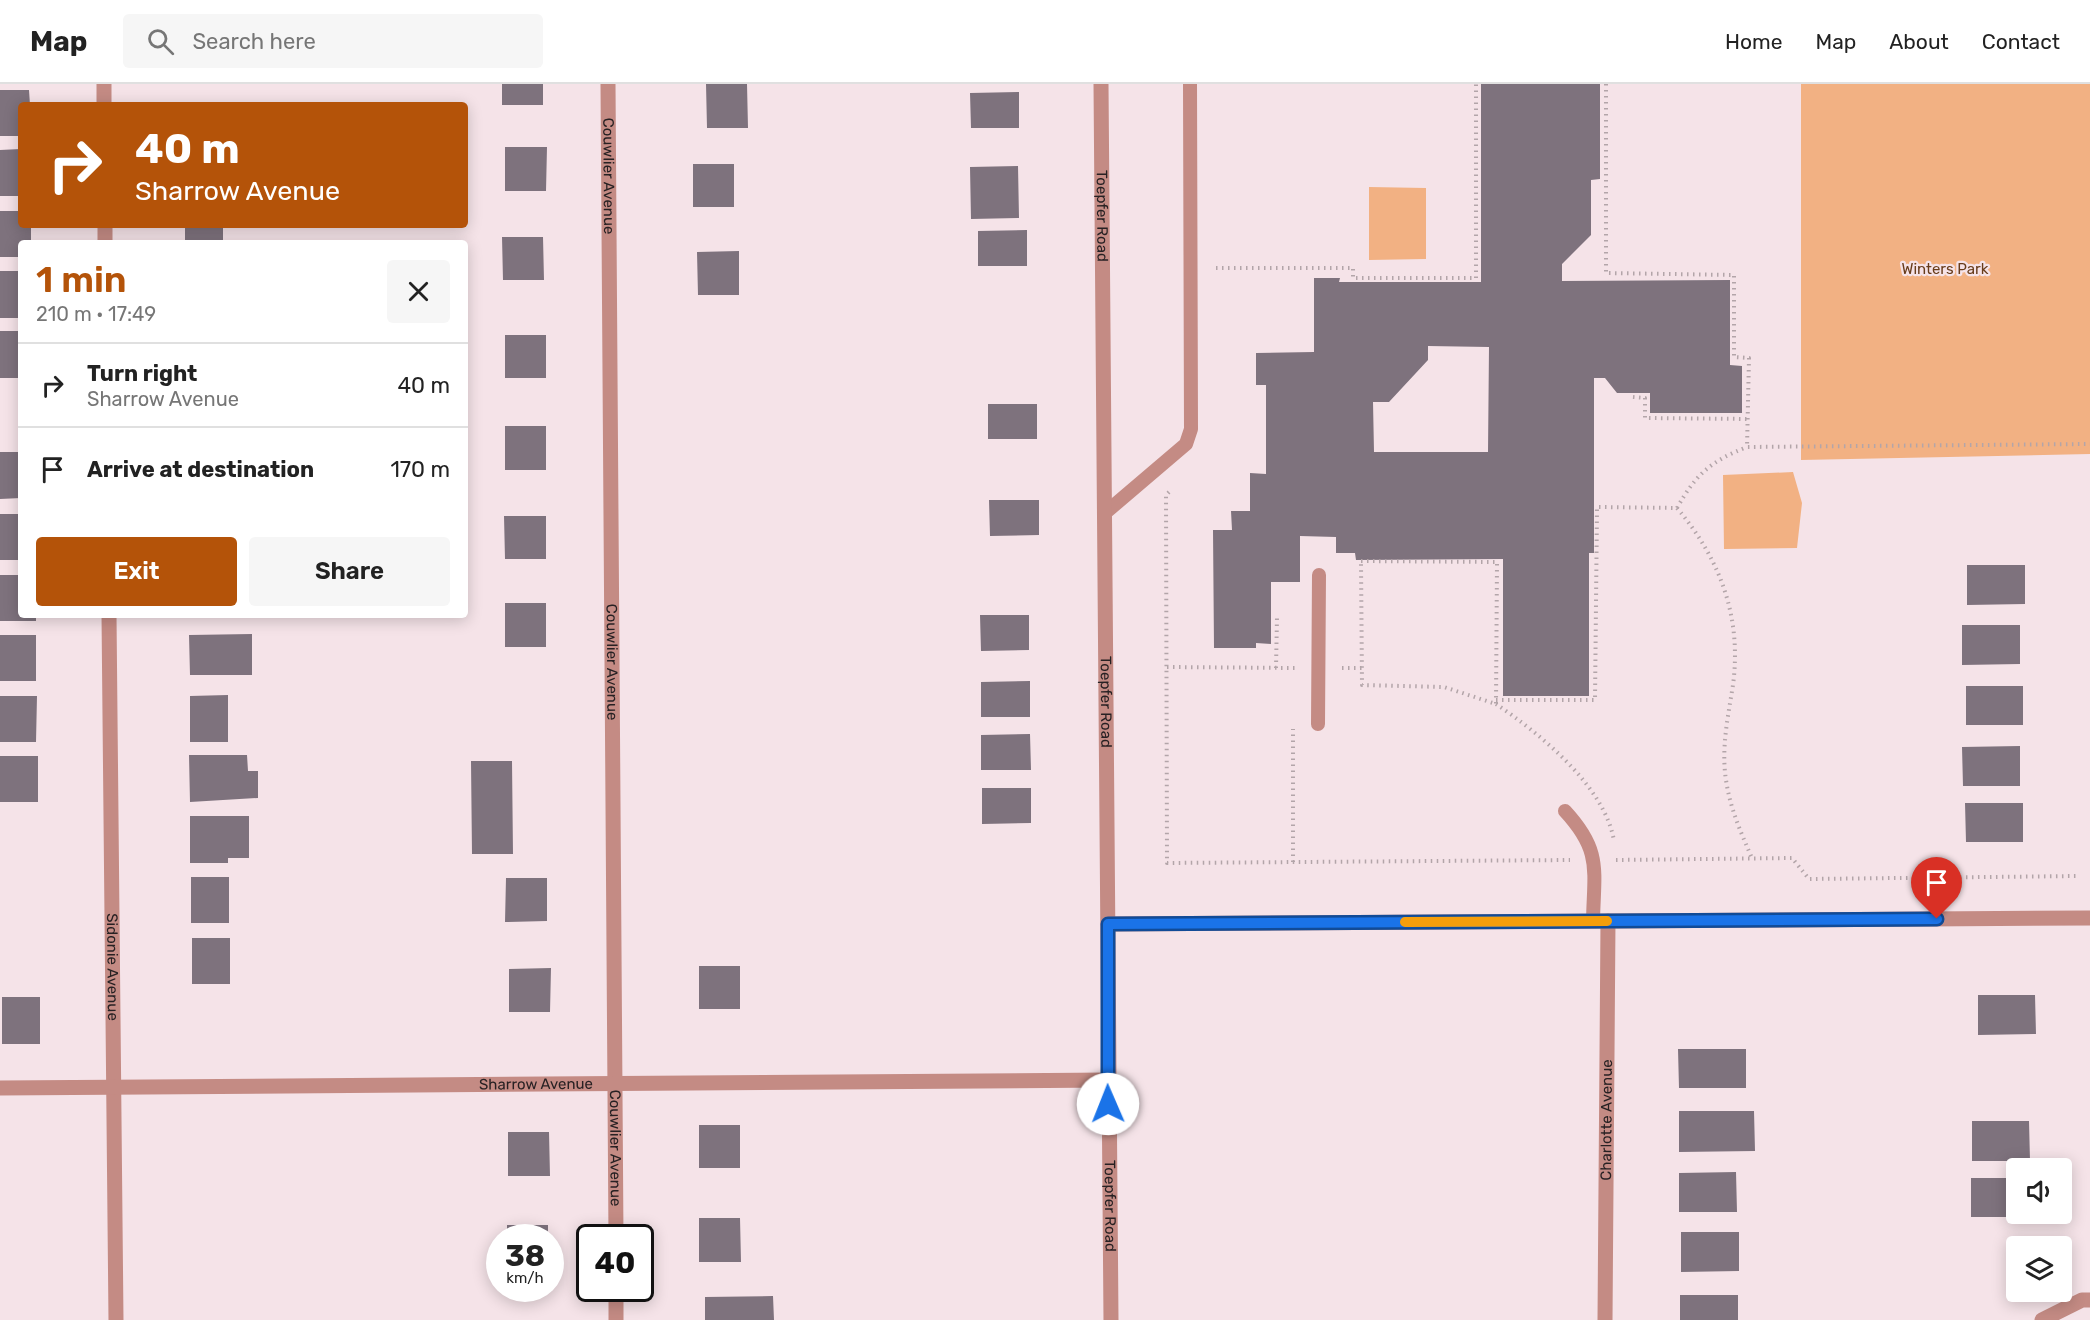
<!DOCTYPE html>
<meta charset="utf-8">
<style>
body{margin:0;font-family:Rubik,sans-serif;background:#f6f6f6;color:#222;height:100vh;display:flex;flex-direction:column;font-size:22px;white-space:nowrap}
*{box-sizing:border-box;margin:0}
p{font-size:20px;color:#767676}
.icon{flex:none;width:33px;height:33px;fill:none;stroke:currentColor;stroke-width:2;stroke-linecap:round;stroke-linejoin:round}
.map{position:relative;flex:1;overflow:hidden}
.side{position:absolute;left:18px;top:156px;width:450px;height:378px;display:flex;flex-direction:column;background:#fff;border-radius:6px;box-shadow:0 3px 15px #0003}
.side>*{flex:none}
.top-card{position:absolute;left:18px;top:18px;width:450px;height:126px;border-radius:6px;box-shadow:0 3px 15px #0003;background:#b45309;color:#fff;overflow:hidden}
.tools{position:absolute;left:2006px;top:1074px;display:grid;gap:12px}
.tools a{display:grid;place-items:center;width:66px;height:66px;border-radius:6px;background:#fff;box-shadow:0 3px 15px #0003;font-size:30px}
.speed{position:absolute;left:486px;top:1140px;display:flex;gap:12px;font-size:30px;font-weight:700;text-align:center}
.speed>*{display:grid;place-content:center;width:78px;height:78px;border-radius:50%;background:#fff;box-shadow:0 3px 15px #0003;line-height:1}
.speed small{font-size:15px;font-weight:400}
.speed .limit{border:3px solid #111;border-radius:9px;background:#fff;color:#111}
.pin{position:absolute;display:grid;place-items:center;width:51px;height:51px;color:#fff;margin:-62px -26px;border-radius:50% 50% 50% 0;rotate:-45deg;box-shadow:0 0 6px #0007}
.pin .icon{rotate:45deg}
.me{position:absolute;width:66px;margin:-33px;rotate:359deg;stroke-linejoin:round;filter:drop-shadow(0 0 4px #0008)}
.turn{display:flex;align-items:center;gap:21px;height:126px;padding:0 18px;font-size:27px}
.turn .icon{width:78px;height:78px;stroke-width:2.5}
.turn b{display:block;font-size:42px;line-height:51px}
.round{display:grid;place-items:center;flex:none;width:63px;height:63px;border-radius:6px;background:#f6f6f6}
.summary{display:flex;align-items:center;justify-content:space-between;height:102px;padding:0 18px}
h1{font-size:36px;font-weight:600;line-height:45px;color:#b45309}
.action{display:flex;gap:12px;margin-top:auto;padding:12px 18px}
.action a{flex:1;height:69px;border-radius:6px;background:#b45309;color:#fff;font-size:24px;font-weight:600;line-height:69px;text-align:center}
.action a+a{background:#f6f6f6;color:#222}
ul{padding:0;list-style:none}
li{display:flex;align-items:center;gap:18px;height:84px;padding:0 18px;border-top:2px solid #e0e0e0}
li div{flex:1}
li b{display:block;font-size:22px}
li em{font-style:normal}
header{display:flex;align-items:center;gap:36px;box-sizing:border-box;height:84px;padding:0 30px;background:#fff;border-bottom:2px solid #e0e0e0}
header strong{font-size:28px}
nav{display:flex;gap:33px;margin-inline-start:auto;font-size:21px}
.search{width:420px;height:54px;background:#f6f6f6;display:flex;align-items:center;gap:15px;box-sizing:border-box;padding:0 21px;border-radius:6px;color:#767676;font-size:22px}
.map>svg:first-child{display:block}
.green{fill:#f2b183}
.building{fill:#7e727d;fill-rule:evenodd}
.lines{fill:none;stroke-linecap:round;stroke-linejoin:round}
.path{stroke:#b3a5a9;stroke-width:4;stroke-dasharray:1.5 4.5;stroke-linecap:butt}
.service{stroke:#c48b84;stroke-width:14}
.minor{stroke:#c48b84;stroke-width:15}
.tertiary{stroke:#c48b84;stroke-width:15}
.route-casing{stroke:#114b97;stroke-width:15}
.route{stroke:#1a73e8;stroke-width:10}
.slow{stroke:#f59e0b;stroke-width:10}
.labels{text-anchor:middle;dominant-baseline:central;stroke-width:4.5;stroke-linejoin:round;paint-order:stroke}
.street-label{font-size:15px;fill:#272123;stroke:#f5e3e8}
.park-label{font-size:15px;fill:#683c1b;stroke:#f5e3e8}
</style>
<header>
<strong>Map</strong>
<div class="search"><svg class="icon" aria-label="search" viewBox="0 0 24 24"><circle cx="10" cy="10" r="6"/><path d="M15 15l6 6"/></svg>Search here</div>
<nav><a>Home</a><a>Map</a><a>About</a><a>Contact</a></nav>
</header>
<div class="map">
<svg width="2090" height="1236" viewBox="0 0 2090 1236">
<rect width="100%" height="100%" fill="#f5e3e8"/>
<!-- green -->
<path class="green" d="M1801 0H2090V370L1801 376Z
M1369 103 1426 104V175L1369 176Z
M1793 388 1802 419 1797 464 1724 465 1723 391Z"/>
<!-- building -->
<path class="building" d="M502 0H543V21H502Z
M706 0H747L748 44H707Z
M1481 0H1600V95L1591 96V151L1562 180V197L1730 196V281L1742 282V329H1650V309H1617L1605 294H1594V469H1589V612H1503V475L1356 476 1355 469H1336V453L1300 452V498H1271V560L1256 559V564H1214L1213 446H1232L1231 427H1250V389L1266 390V301H1256V269L1314 268V194H1340L1339 198H1481ZM1428 262 1489 263 1488 368H1374L1373 318H1389L1428 276Z
M0 6H29L30 21H21V52H0Z
M1019 8V44H971L970 9Z
M505 63H547L546 107H505Z
M21 65V112H0V66Z
M693 80H734V123H693Z
M1018 82 1019 134 971 135 970 83Z
M0 127H21V141H31V159H21V173H0Z
M185 141H223V159H185Z
M1027 146V182H978V147Z
M502 153H543L544 196H503Z
M739 167V211H698L697 168Z
M0 187H21V234H0Z
M0 247H21V294H0Z
M505 251H546V294H505Z
M988 320H1037V355H988Z
M505 342H546V386H505Z
M0 368H21V414L0 415Z
M989 416H1039V451L990 452Z
M0 430H21V476H0Z
M504 432H546V475H505Z
M1967 481H2025V520L1967 521Z
M0 491H21V531H36V537H0Z
M505 519H546V563H505Z
M980 531H1029V566L981 567Z
M1962 541H2020V580L1962 581Z
M252 550V591H190L189 551Z
M0 551H36V597H0Z
M1030 597V633H981V598Z
M1966 602H2023V641H1966Z
M228 611V658H190V612Z
M0 612H37L36 658H0Z
M1030 650 1031 686H981V651Z
M2020 662V702H1963L1962 663Z
M189 671H247L248 687H258V714L190 718Z
M0 672H38V718H0Z
M471 677H512L513 770H472Z
M982 704H1031V739L982 740Z
M1965 719H2023V758H1966Z
M190 732H249V774H228V779H190Z
M191 793H229V839H191Z
M506 794H547V837L505 838Z
M192 854H230V900H192Z
M699 882H740V925H699Z
M551 884 550 928H509V885Z
M1978 911H2035L2036 950 1978 951Z
M2 913H40V960H2Z
M1678 965H1746V1004H1679Z
M1679 1027H1754L1755 1067 1679 1068Z
M1972 1037H2029L2030 1077H1972Z
M699 1041H740V1084H699Z
M508 1048H549L550 1092H508Z
M1736 1088 1737 1128H1679V1089Z
M1971 1094H2016V1130H2029V1133H1971Z
M699 1134H740L741 1178H699Z
M507 1141H548V1154H507Z
M1681 1148H1739V1187L1681 1188Z
M1680 1211H1738V1236H1680Z
M773 1212 774 1236H705V1213Z"/>
<g class="lines">
<!-- path -->
<path class="path" d="M1606 0V189L1734 191V273L1749 274 1747 363 2090 360
M1216 184H1353V194H1476V0
M1633 313 1645 314V334L1748 335
M1169 408 1166 411 1167 779 1570 776
M1677 424C1696 390 1711 377 1747 363
M1361 477 1497 478 1496 620 1444 603 1362 601Z
M1167 583 1295 584
M1276 584 1277 533
M1342 584H1362
M1496 616H1595L1597 423 1677 424C1720 475 1742 533 1733 601 1728 633 1721 664 1726 696 1730 724 1741 749 1752 774
M1496 620C1539 649 1605 702 1614 757
M1616 776 1792 774 1809 795 2078 792
M1293 778V645"/>
<!-- service -->
<path class="service" d="M1105 429 1186 360 1191 345 1190 0
M1318 640 1319 491
M1565 727C1602 767 1594 786 1593 837"/>
<!-- minor -->
<g class="minor">
<path d="M104 0V21"/>
<path id="s1" d="M608 0 616 1154"/>
<path d="M105 141V159"/>
<path id="s2" d="M109 531 116 1236"/>
<path d="M1108 840 2090 834"/>
<path id="s3" d="M0 1004 1108 996"/>
<path d="M616 1204V1236"/>
<path id="s4" d="M1605 1236 1608 837"/>
<path d="M2042 1236 2082 1216H2090"/>
</g>
<!-- tertiary -->
<path class="tertiary" id="s5" d="M1101 0 1111 1236"/>
</g>
<g class="lines">
<defs>
<path id="route" d="M1108 1020V840L1937 835"/>
</defs>
<!-- route casing -->
<use href="#route" class="route-casing"/>
<!-- route -->
<use href="#route" class="route"/>
<!-- slow -->
<path class="slow" d="M1405 838 1607 837"/>
</g>
<g class="labels">
<!-- street labels -->
<g class="street-label">
<text stroke="none"><textPath href="#s1" startOffset="92">Couwlier Avenue</textPath></text>
<text stroke="none"><textPath href="#s5" startOffset="132">Toepfer Road</textPath></text>
<text stroke="none"><textPath href="#s1" startOffset="578">Couwlier Avenue</textPath></text>
<text stroke="none"><textPath href="#s5" startOffset="618">Toepfer Road</textPath></text>
<text stroke="none"><textPath href="#s2" startOffset="352">Sidonie Avenue</textPath></text>
<text stroke="none"><textPath href="#s3" startOffset="536">Sharrow Avenue</textPath></text>
<text stroke="none"><textPath href="#s4" startOffset="200">Charlotte Avenue</textPath></text>
<text stroke="none"><textPath href="#s1" startOffset="1064">Couwlier Avenue</textPath></text>
<text stroke="none"><textPath href="#s5" startOffset="1122">Toepfer Road</textPath></text>
</g>
<!-- park labels -->
<g class="park-label">
<text x="1945" y="185">Winters Park</text>
</g>
</g>
</svg>
<div class="tools">
<a><svg class="icon" aria-label="sound" viewBox="0 0 24 24"><path d="M4 9h4l5-4v14l-5-4H4zM17 9q2 3 0 6"/></svg></a>
<a><svg class="icon" aria-label="layers" viewBox="0 0 24 24"><path d="M12 4l9 5-9 5-9-5zM3 14l9 5 9-5"/></svg></a>
</div>
<div class="speed"><div>38<small>km/h</small></div><div class="limit">40</div></div>
<div class="pin" style="left:1937px;top:835px;background:#d93025"><svg class="icon" aria-label="arrive" viewBox="0 0 24 24"><path d="M6 21V4h12l-3 4 3 4H6"/></svg></div>
<svg class="me" style="left:1108px;top:1020px" viewBox="-20 -20 40 40"><circle r="19" fill="#fff"/><path d="M0-13L10 11 0 6-10 11z" fill="#1a73e8"/></svg>
<div class="top-card">
<div class="turn"><svg class="icon" aria-label="right" viewBox="0 0 24 24"><path d="M7 20v-9h11M14 6l5 5-5 5"/></svg><div><b>40 m</b>Sharrow Avenue</div></div>
</div>
<section class="side">
<div class="summary"><div><h1>1 min</h1><p>210 m · 17:49</p></div><a class="round"><svg class="icon" aria-label="close" viewBox="0 0 24 24"><path d="M6 6l12 12M18 6L6 18"/></svg></a></div>
<ul>
<li><svg class="icon" aria-label="right" viewBox="0 0 24 24"><path d="M7 20v-9h11M14 6l5 5-5 5"/></svg><div><b>Turn right</b><p>Sharrow Avenue</p></div><em>40 m</em></li>
<li><svg class="icon" aria-label="arrive" viewBox="0 0 24 24"><path d="M6 21V4h12l-3 4 3 4H6"/></svg><div><b>Arrive at destination</b></div><em>170 m</em></li>
</ul>
<div class="action"><a>Exit</a><a>Share</a></div>
</section>
</div>
